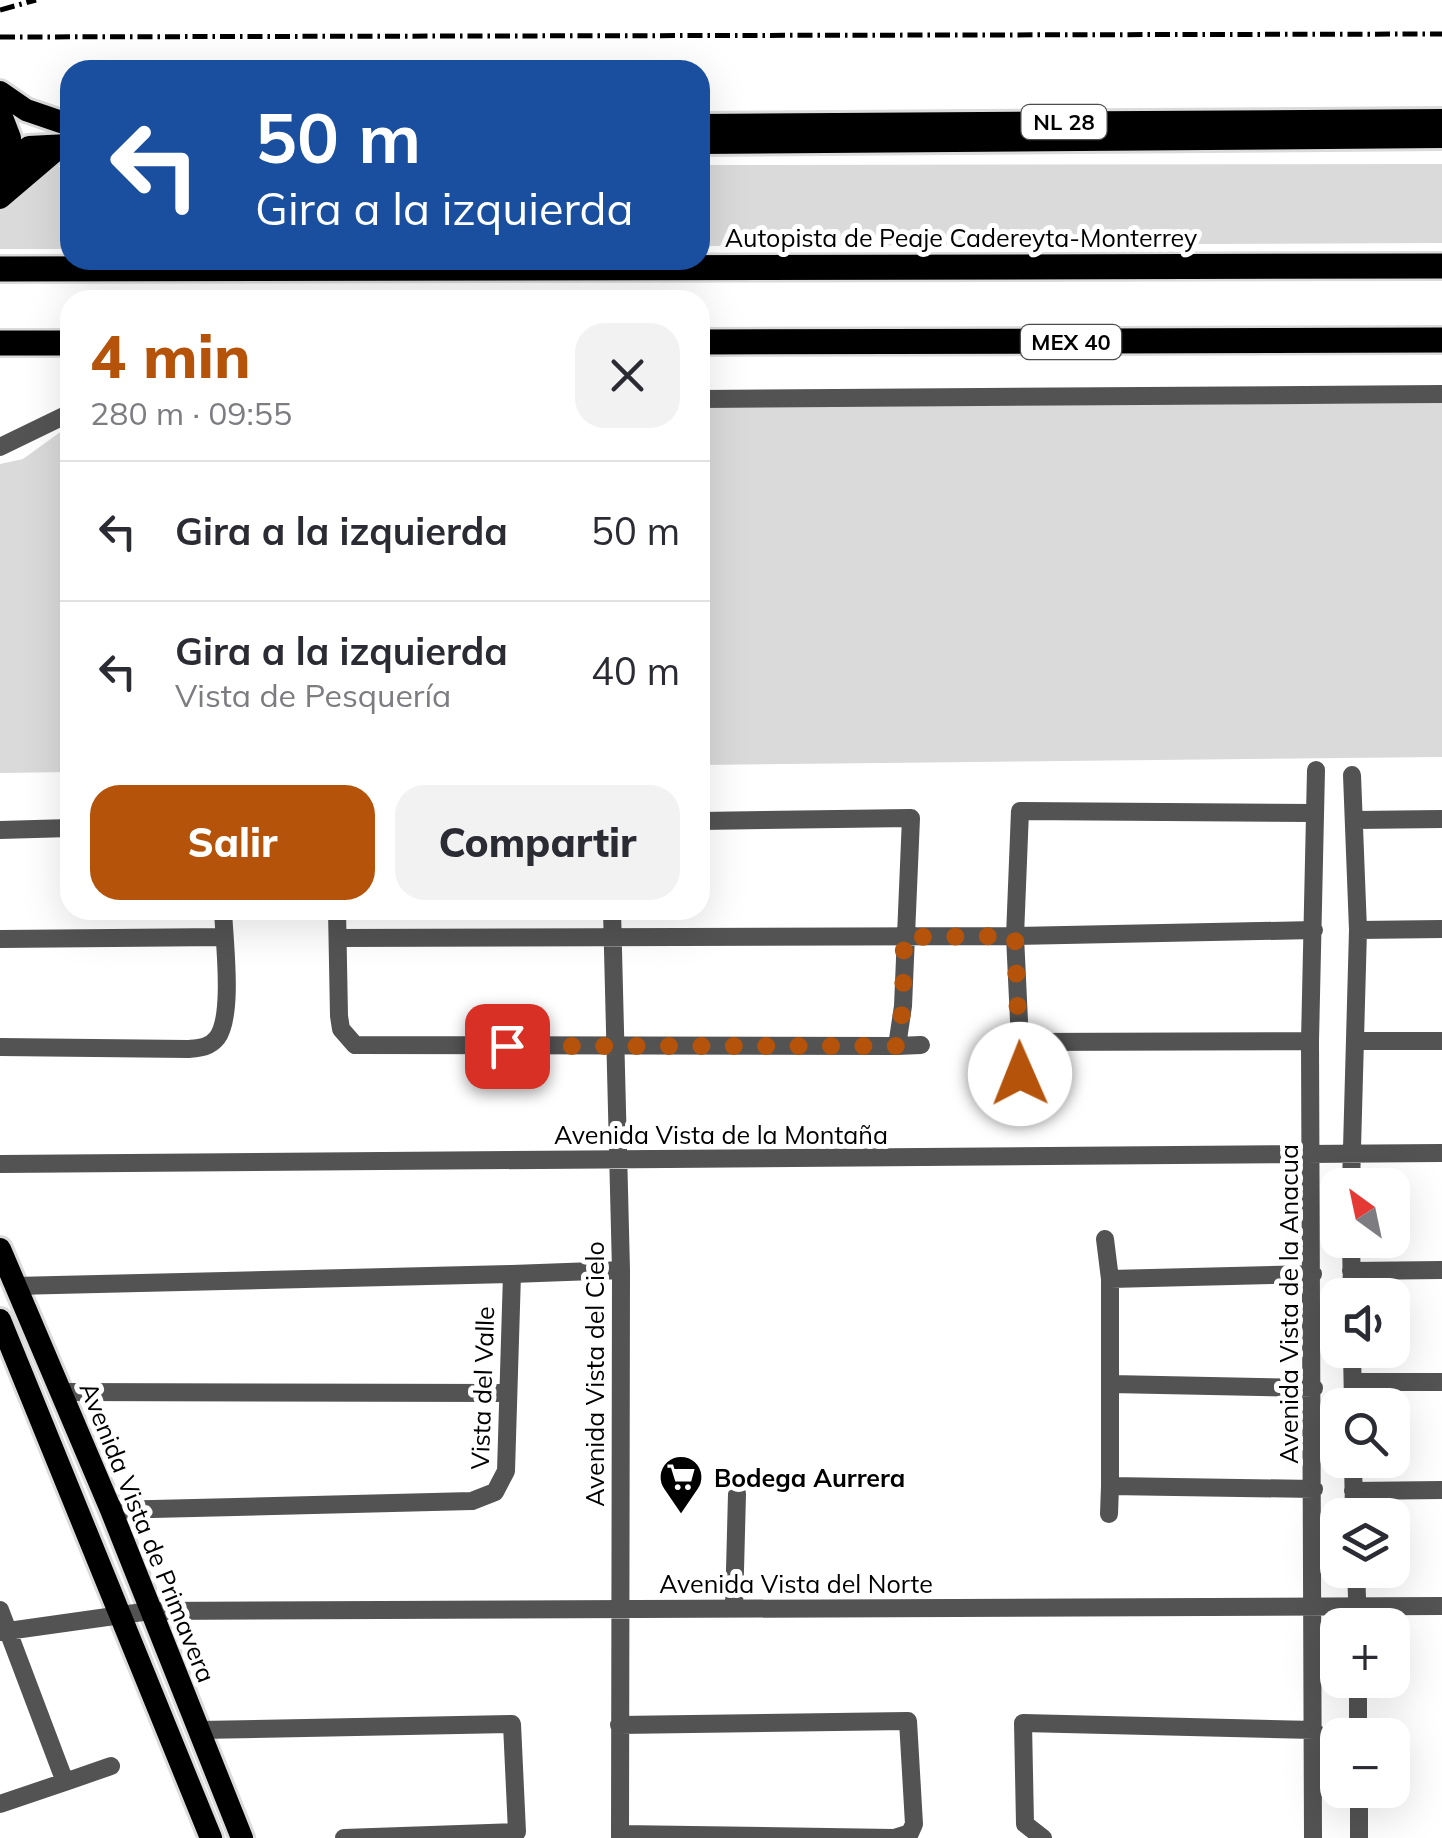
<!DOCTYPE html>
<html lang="es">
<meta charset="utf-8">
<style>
body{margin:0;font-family:Mulish,sans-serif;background:#f2f2f3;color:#2b2b33;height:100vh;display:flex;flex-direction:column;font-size:38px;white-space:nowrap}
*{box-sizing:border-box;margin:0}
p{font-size:32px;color:#7c7c81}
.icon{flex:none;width:55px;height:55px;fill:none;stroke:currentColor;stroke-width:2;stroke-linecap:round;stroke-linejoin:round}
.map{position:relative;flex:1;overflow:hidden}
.panel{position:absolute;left:60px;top:290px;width:650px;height:630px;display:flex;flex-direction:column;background:#fff;border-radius:30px;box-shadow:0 10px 40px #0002}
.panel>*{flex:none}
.guide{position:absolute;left:60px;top:60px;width:650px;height:210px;border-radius:30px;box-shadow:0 10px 40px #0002;background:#1a4fa0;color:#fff;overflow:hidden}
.needle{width:65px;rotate:327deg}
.tools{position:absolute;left:1320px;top:1168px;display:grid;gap:20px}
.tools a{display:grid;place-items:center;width:90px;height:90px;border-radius:20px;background:#fff;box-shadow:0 10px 40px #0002;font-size:50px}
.pin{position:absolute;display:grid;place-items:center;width:85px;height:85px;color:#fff;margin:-42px;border-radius:20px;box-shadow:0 5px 15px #0006}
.me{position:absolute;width:110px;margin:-55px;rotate:359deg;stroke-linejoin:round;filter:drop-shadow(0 0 8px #0008)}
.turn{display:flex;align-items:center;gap:35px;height:210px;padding:0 30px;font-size:45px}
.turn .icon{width:130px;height:130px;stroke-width:2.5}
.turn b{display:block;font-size:70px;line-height:85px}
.round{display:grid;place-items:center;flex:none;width:105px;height:105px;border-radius:30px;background:#f2f2f3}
.head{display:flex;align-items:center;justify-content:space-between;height:170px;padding:0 30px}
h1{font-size:60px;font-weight:800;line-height:75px;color:#b45309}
.action{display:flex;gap:20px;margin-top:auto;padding:20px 30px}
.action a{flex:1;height:115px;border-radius:30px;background:#b45309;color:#fff;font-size:40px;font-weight:800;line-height:115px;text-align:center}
.action a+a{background:#f2f2f3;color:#2b2b33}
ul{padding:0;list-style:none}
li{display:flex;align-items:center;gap:30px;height:140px;padding:0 30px;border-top:2px solid #e1e1e2}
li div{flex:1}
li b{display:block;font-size:38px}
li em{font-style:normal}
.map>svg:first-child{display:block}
.green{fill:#dadada}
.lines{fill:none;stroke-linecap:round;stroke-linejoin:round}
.major-casing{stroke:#dbdbdb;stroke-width:28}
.highway-casing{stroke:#dbdbdb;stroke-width:30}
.minor{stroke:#535353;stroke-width:18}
.major{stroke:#000;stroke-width:22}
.highway{stroke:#000;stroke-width:25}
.rail{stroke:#000;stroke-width:5;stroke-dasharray:15 5 2.5 5;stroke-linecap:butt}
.route{stroke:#b45309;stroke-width:18;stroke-dasharray:0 32.4}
.labels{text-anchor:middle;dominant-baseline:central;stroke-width:10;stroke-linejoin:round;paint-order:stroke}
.shield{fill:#fff;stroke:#4c4c4c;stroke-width:2.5}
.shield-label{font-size:22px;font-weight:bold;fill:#000}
.street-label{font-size:25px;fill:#000;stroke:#fff}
.poi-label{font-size:25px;font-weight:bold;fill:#000;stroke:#fff;text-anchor:start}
</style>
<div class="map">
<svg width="1442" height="1838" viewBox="0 0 1442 1838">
<rect width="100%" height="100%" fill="#fff"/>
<!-- green -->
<path class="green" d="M1442 164V243L700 246V165Z
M0 167H70V249H0Z
M1442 403V757L700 765V407Z
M70 425V772L0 773V464L23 459Z"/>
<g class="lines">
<defs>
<path id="major" d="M0 92 26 110 70 125
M0 112 10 138 5 169
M700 125 1442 120
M700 143 1442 137
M0 177 29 147 68 145
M0 198 54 152 69 145
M0 1249 111 1510 242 1838
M0 1320 211 1838"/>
<path id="highway" d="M0 269 1442 266
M700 342 1442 340
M0 343H70"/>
</defs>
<!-- major casing -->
<use href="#major" class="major-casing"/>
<!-- highway casing -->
<use href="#highway" class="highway-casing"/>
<!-- minor -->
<path class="minor" d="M700 399 1442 394
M0 447 70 413
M1356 820 1442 819
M0 830 70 828
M337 910 339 1016 341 1029 355 1045 897 1046 903 1006 911 818 700 821
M612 910 621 1270 620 1838
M1358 930 1442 929
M338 938 1015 936 1314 930
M0 939 224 937
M1310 1041 1020 1042 1015 936 1020 811 1314 813
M1355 1041H1442
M897 1046 921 1045
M0 1047 188 1049C199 1048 209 1048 217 1038 234 1016 224 939 223 910
M1020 1074V1042
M0 1164 1442 1153
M1351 1185 1358 930 1352 775
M1105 1239 1110 1279
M1351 1240 1352 1295
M1351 1271 1442 1270
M512 1274 621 1270
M1313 1274 1110 1279V1486L1314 1489
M14 1286 512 1274 506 1471 495 1492 472 1501 111 1510
M1352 1350 1353 1405
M1353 1382H1442
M1111 1384 1314 1388
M62 1392 506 1393
M1353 1460 1354 1515
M1353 1491 1442 1490
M1109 1514 1110 1486
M1356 1570 1358 1625
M734 1608 737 1494
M0 1610 65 1782 0 1804
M0 1632 150 1611 1442 1606
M1358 1680V1735
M619 1725 908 1721 914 1824 910 1833 894 1838 620 1834
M199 1730 512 1724 517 1832 344 1838
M65 1782 111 1766
M1359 1790V1838
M1043 1838 1025 1824 1023 1723 1314 1730
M1313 1838 1310 1041 1316 770"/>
<!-- major -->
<use href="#major" class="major"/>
<!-- highway -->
<use href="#highway" class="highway"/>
<!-- rail -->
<path class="rail" d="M0 10 36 0
M0 37 1442 34"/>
</g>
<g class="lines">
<!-- route -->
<path class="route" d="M507 1046H897L903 1006 904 937 1015 936 1020 1074"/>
</g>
<!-- icons -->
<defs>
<symbol id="supermarket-pin" viewBox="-11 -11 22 30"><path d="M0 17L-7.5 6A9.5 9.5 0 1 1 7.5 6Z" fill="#000" stroke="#fff"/><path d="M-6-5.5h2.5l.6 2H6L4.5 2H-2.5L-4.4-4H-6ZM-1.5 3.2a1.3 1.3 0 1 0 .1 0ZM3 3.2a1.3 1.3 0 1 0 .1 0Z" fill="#fff"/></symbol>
</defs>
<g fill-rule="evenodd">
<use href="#supermarket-pin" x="656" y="1452" width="50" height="68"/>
</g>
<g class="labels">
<!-- shield labels -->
<g class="shield">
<rect x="1021.5" y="105" width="85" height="34" rx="8"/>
<rect x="1021" y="325" width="100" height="34" rx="8"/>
</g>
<g class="shield-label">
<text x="1064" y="122">NL 28</text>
<text x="1071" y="342">MEX 40</text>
</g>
<!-- street labels -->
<g class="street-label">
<text x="961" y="237">Autopista de Peaje Cadereyta-Monterrey</text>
<text x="721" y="1134">Avenida Vista de la Montaña</text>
<text transform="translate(1288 1304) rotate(-90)">Avenida Vista de la Anacua</text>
<text transform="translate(594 1374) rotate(-90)">Avenida Vista del Cielo</text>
<text transform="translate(482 1388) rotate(-88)">Vista del Valle</text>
<text transform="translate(148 1532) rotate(68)">Avenida Vista de Primavera</text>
<text x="796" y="1583">Avenida Vista del Norte</text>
</g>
<!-- poi labels -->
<g class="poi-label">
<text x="714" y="1477">Bodega Aurrera</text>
</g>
</g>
</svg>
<div class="tools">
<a><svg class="needle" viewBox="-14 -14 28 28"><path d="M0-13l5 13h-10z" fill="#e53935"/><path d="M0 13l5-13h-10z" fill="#7c7c81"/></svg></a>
<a><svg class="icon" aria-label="sound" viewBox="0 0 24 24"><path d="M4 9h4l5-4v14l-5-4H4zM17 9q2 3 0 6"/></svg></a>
<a><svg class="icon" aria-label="search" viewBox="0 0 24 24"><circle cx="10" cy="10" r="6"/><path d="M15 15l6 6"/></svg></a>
<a><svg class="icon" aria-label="layers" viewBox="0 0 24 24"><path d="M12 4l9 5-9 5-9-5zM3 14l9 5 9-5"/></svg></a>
<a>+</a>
<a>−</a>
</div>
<div class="pin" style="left:507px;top:1046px;background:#d93025"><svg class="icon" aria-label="arrive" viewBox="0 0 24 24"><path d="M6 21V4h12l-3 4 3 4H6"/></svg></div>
<svg class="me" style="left:1020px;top:1074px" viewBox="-20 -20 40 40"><circle r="19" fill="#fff"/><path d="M0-13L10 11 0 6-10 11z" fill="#b45309"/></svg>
<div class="guide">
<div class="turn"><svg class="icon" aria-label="left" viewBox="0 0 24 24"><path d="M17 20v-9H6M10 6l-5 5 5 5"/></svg><div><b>50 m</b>Gira a la izquierda</div></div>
</div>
<section class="panel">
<div class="head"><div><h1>4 min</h1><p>280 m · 09:55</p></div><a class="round"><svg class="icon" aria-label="close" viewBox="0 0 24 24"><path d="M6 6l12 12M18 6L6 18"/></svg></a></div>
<ul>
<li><svg class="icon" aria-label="left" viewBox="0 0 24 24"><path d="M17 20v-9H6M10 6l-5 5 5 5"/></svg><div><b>Gira a la izquierda</b></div><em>50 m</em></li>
<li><svg class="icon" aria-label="left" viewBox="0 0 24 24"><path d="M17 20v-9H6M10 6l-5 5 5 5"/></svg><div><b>Gira a la izquierda</b><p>Vista de Pesquería</p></div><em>40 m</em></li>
</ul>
<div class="action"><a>Salir</a><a>Compartir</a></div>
</section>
</div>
